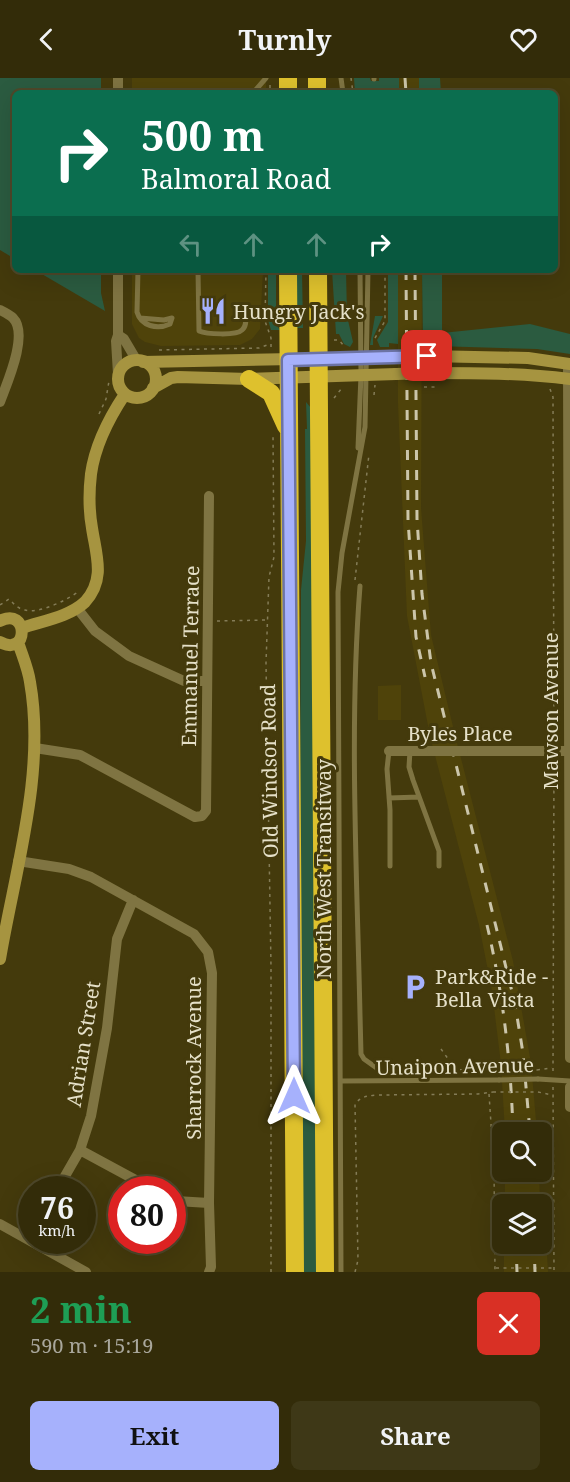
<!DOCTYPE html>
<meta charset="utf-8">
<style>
body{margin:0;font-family:"Noto Serif",serif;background:#3e3817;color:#f1f3f6;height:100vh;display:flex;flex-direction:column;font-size:22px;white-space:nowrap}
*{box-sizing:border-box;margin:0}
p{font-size:20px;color:#a9a79c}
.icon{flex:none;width:33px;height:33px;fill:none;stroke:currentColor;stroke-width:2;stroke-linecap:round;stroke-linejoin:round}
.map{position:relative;height:1194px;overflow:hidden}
.sheet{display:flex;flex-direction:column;background:#332c09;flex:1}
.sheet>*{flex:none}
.guide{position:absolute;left:12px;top:12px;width:546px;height:183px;border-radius:9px;box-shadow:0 6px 24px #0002,0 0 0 2px #4e482a;background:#0b6e4f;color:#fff;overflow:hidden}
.controls{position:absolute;left:492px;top:1044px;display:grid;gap:12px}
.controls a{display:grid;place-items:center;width:60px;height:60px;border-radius:9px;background:#332c09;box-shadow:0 6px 24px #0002,0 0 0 2px #4e482a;font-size:30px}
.speed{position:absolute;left:18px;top:1098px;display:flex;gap:12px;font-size:30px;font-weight:700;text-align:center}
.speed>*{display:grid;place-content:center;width:78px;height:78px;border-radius:50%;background:#332c09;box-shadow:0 6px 24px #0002,0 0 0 2px #4e482a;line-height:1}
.speed small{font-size:15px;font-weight:400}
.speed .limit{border:9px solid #d22;background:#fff;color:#111}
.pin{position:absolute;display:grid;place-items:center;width:51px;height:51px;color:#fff;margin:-26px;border-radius:12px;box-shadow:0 3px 9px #0006}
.me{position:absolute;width:66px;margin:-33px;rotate:0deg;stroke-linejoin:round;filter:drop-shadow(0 0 4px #0008)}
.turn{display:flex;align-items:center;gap:21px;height:126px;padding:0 30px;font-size:27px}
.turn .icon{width:78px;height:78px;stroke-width:2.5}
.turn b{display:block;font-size:42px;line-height:51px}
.lanes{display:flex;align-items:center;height:57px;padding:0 30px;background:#0003;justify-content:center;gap:30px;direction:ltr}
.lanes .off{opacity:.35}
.round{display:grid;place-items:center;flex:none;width:63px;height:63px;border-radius:9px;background:#3e3817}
.head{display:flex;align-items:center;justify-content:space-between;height:102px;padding:0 30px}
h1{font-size:36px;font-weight:700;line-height:45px;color:#1e9e55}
.primary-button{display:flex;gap:12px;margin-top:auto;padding:12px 30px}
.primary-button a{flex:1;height:69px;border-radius:9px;background:#a6b1fc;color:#111;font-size:24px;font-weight:700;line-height:69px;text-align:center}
.primary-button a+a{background:#3e3817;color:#f1f3f6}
header{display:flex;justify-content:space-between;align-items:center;height:78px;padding:0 30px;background:#332c09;font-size:27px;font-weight:700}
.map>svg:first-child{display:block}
.built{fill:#4f430a}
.green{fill:#2b5b40}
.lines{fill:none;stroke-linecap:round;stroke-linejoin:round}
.path{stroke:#847c57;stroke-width:1.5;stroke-dasharray:3 4.5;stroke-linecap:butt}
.lane{stroke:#7f7442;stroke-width:5}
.street{stroke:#7f7442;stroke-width:10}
.secondary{stroke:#a69440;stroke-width:12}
.highway{stroke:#dec12d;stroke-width:18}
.rail{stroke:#cbc5aa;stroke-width:3;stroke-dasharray:10 10;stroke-linecap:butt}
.path-bridge{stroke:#847c57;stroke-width:1.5;stroke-dasharray:3 4.5;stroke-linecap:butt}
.lane-bridge{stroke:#7f7442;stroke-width:5}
.street-bridge{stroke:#7f7442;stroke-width:10}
.secondary-bridge{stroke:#a69440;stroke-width:12}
.route-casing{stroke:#6c73a4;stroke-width:15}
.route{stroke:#a6b1fc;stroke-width:10}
.labels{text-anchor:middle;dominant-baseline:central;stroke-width:6;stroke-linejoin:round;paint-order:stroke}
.poi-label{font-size:20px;fill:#e5e0c8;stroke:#443a0c;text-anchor:start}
.street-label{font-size:20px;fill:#e5e0c8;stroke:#443a0c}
</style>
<header><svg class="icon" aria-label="back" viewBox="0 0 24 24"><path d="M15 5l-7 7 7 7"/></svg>Turnly<svg class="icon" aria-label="heart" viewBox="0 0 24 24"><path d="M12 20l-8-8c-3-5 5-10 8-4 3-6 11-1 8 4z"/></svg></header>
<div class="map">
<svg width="570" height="1194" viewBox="0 0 570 1194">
<rect width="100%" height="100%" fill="#443a0c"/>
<!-- built -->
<path class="built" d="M132 0H266V15H132Z
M399 0H419V15H399Z
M132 192H263L260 251 252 261 240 267 161 268 145 264 139 260 132 246Z
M398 192H422L421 430 431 557 455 657 513 883 531 985 537 1054H505L501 986 492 913 479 847 430 658 407 538 398 325Z
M401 607V642H378V608Z
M505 1094H539L540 1126H505Z
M542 1159H546L548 1194H504V1166H542Z"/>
<!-- green -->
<path class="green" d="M0 0H101V15H15V181L0 172Z
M354 0H370L371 3H379V0H399V15H355Z
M419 0H440L441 15H419Z
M35 192H101V215L105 233Z
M268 192H276V246L280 252H271L268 242Z
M295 192H302L303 250H295Z
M332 192H346L347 238 353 264 350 269 344 266 339 256H336Z
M388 192H398V266L389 265V269H380L377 262 388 244Z
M422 192H442V255L530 246 570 256V276L537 271 435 268 434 265 424 264 423 263Z
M375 238H383L373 260V267H370Z
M306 324 311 330 317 1194H301L299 912 301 512 306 463 305 351H307Z"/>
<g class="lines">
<!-- path -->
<path class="path" d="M351 0 353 15
M270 7V15
M266 192 265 243 271 260V269
M375 260 385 243V192
M334 262H339L344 268
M159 272 259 270 270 266
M424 309H434V306
M550 311 553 319 554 663
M374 317 375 307
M334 320 342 310
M99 336 106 321 109 303
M355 502 369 376
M0 527 9 521C14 526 18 531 25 532 39 536 67 522 78 514
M217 543 266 542
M441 971 454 989
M385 991 499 992
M537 992 552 990
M553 993 554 682
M553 1009 554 1194
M538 1014 552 1017
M489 1016 494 1090 495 1194
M496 1190H554
M271 1194V889L266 585 269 499 274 479 273 356
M355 1194 358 1182 355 1026C361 1018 368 1018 377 1017L478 1016 493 1014"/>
<!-- lane -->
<path class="lane" d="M341 0 343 15
M374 0V1
M253 15 266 0
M138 192 137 234C141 248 157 252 170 246L172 240
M198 192 199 253C206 256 236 258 242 252 246 249 246 243 246 238
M140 240 164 242 172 240
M358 370 361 297 360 192
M360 508C349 650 357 795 360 937L361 976 364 981 378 991
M389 673 387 691 390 732V788
M410 673 409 689 413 702 439 773V788
M389 720 419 719
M538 1001 570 1003
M340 1003 499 1002
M341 1194 338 514 342 475 365 349 368 192"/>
<!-- street -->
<path class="street" d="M118 15V0
M118 192V257L116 263 118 296
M0 232C4 234 10 237 13 240 29 256 7 305 0 324
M118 257 124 261 137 283
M568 286 570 980
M77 530 95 553 129 578 184 603H207
M35 670 80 677 195 739 202 738 206 733 209 418
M389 673H432
M463 673H568
M18 783 69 791 91 799 194 856 208 874 212 895 209 1125 211 1189 209 1194
M570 1009V1029
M80 1072 154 1112
M57 1112 80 1072 91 1038 107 950 117 861 133 822
M172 1122 176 1123 209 1125
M0 1146 86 1194"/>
<!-- secondary -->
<path class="secondary" d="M427 278 528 280 570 286
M118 301a19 19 0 1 1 38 0a19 19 0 1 1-38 0Z
M143 284 396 279
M428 295C476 295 522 295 570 301
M153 310 171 300 178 299 249 301 396 296
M0 543C29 528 29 580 0 564
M22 550C42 543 69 539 85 524 106 501 96 477 92 450 89 433 89 413 91 396 95 367 109 340 125 316
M0 881C15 792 46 694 30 604 28 590 22 577 18 564"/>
<!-- highway -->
<path class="highway" d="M317 0V15
M288 15V0
M288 192 295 1194
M318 192 325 1194
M249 301 271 315 286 348"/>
<!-- rail -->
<path class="rail" d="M405 0 406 15
M406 192 408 442 416 559 425 599
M415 192 417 441 422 516 431 585 515 926 523 975 530 1054
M487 847C503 915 511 984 513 1054
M514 1094 515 1126
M532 1094 533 1126
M516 1166 517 1194
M534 1166 535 1194"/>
<!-- path-bridge -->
<path class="path-bridge" d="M499 992H537
M493 1014H538"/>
<!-- lane-bridge -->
<path class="lane-bridge" d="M499 1002 538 1001"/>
<!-- street-bridge -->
<path class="street-bridge" d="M432 673H463"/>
<!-- secondary-bridge -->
<path class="secondary-bridge" d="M396 279 427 278
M396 296 428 295"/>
</g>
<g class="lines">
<defs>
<path id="route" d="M294 1018 288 282 427 278"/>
</defs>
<!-- route casing -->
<use href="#route" class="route-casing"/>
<!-- route -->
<use href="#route" class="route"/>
</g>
<!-- icons -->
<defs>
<symbol id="restaurant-bare" viewBox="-9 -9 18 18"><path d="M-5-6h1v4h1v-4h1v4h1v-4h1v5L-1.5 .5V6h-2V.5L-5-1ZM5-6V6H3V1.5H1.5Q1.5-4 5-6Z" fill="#a6b1fc" stroke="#443a0c" stroke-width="2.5" paint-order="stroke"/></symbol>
<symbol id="parking-bare" viewBox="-9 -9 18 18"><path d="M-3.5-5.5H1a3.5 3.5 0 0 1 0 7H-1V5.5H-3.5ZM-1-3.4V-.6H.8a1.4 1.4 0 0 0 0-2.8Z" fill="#a6b1fc" stroke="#443a0c" stroke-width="2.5" paint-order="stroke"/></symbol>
</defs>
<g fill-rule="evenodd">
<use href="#restaurant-bare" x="194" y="214" width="38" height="38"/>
<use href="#parking-bare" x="396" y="890" width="38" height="38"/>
</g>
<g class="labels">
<!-- poi labels -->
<g class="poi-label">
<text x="233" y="233">Hungry Jack's</text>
<text x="435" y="898">Park&amp;Ride -<tspan x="435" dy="23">Bella Vista</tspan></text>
</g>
<!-- street labels -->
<g class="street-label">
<text transform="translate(190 578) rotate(-89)">Emmanuel Terrace</text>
<text transform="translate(550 633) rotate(-90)">Mawson Avenue</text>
<text x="460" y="655">Byles Place</text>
<text transform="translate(269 693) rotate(-91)">Old Windsor Road</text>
<text transform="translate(323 791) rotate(-90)">North West Transitway</text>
<text transform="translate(83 966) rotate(-81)">Adrian Street</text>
<text transform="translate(193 980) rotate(-90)">Sharrock Avenue</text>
<text transform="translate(455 988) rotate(-1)">Unaipon Avenue</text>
</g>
</g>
</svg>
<div class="controls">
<a><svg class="icon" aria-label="search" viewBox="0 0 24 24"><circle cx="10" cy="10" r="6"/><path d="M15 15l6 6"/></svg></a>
<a><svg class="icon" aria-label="layers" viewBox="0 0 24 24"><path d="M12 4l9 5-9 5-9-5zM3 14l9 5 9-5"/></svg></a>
</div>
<div class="speed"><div>76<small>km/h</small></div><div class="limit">80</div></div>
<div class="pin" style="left:427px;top:278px;background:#d93025"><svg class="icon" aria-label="arrive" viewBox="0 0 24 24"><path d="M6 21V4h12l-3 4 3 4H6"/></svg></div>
<svg class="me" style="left:294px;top:1018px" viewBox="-20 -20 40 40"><path d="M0-17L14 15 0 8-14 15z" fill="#a6b1fc" stroke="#fff" stroke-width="4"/></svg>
<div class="guide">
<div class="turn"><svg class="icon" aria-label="right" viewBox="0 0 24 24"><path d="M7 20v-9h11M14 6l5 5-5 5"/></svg><div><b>500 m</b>Balmoral Road</div></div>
<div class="lanes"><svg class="icon off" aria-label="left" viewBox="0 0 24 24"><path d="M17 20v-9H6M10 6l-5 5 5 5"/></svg><svg class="icon off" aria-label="ahead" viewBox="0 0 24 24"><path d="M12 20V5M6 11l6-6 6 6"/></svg><svg class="icon off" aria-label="ahead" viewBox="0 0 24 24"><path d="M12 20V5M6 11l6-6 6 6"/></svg><svg class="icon" aria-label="right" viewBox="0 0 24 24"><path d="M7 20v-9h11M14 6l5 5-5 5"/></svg></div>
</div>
</div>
<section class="sheet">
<div class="head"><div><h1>2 min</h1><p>590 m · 15:19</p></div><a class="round" style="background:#d93025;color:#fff"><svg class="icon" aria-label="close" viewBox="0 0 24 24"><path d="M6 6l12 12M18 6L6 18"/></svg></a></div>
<div class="primary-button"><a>Exit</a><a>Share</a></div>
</section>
